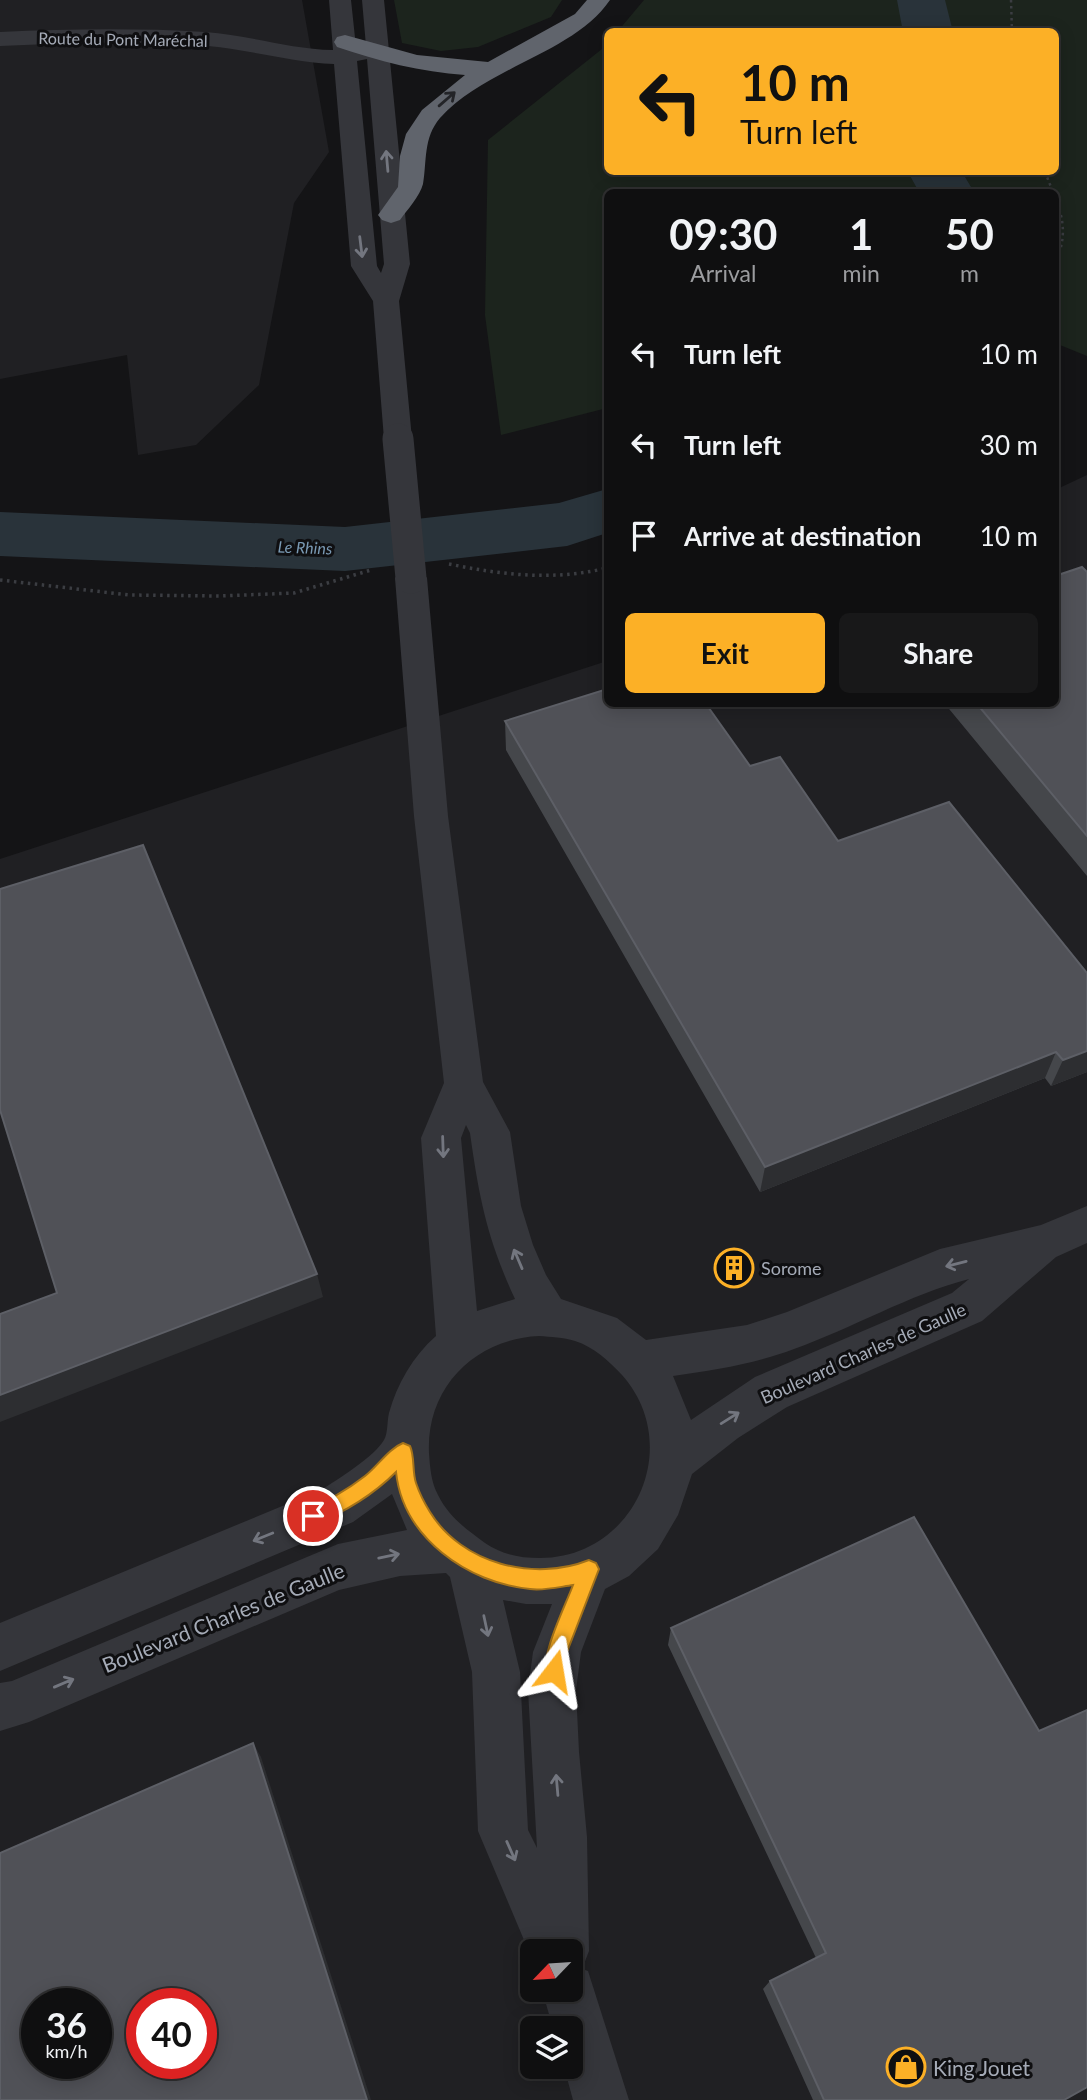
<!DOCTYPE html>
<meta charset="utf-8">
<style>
body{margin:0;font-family:Lato,sans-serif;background:#181819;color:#f1f3f6;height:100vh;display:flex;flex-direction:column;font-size:26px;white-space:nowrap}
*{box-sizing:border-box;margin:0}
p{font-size:23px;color:#9b9c9f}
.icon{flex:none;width:38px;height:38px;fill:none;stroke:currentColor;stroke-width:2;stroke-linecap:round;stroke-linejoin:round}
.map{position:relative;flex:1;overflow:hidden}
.side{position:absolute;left:604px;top:189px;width:455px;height:518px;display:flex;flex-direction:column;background:#0f0f10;border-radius:10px;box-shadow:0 4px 18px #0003,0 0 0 2px #2f2f30}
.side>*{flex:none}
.guide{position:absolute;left:604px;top:28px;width:455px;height:147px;border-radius:10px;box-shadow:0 4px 18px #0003,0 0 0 2px #2f2f30;background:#fcb026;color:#111;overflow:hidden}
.needle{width:46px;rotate:245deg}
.buttons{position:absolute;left:520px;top:1939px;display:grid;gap:14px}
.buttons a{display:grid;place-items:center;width:63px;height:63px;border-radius:10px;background:#0f0f10;box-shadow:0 4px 18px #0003,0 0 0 2px #2f2f30;font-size:35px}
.speed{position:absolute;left:21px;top:1988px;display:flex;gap:14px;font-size:35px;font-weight:700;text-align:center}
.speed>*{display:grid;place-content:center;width:91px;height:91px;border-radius:50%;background:#0f0f10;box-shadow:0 4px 18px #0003,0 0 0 2px #2f2f30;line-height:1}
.speed small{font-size:18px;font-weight:400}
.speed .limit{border:10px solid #d22;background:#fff;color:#111}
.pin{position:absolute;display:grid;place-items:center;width:60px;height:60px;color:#fff;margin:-30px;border:4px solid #fff;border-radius:50%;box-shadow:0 2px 7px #0007}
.me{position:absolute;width:77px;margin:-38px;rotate:14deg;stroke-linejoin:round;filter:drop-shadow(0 0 5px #0008)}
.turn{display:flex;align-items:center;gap:24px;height:147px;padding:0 21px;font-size:32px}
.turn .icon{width:91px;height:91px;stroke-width:2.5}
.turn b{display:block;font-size:49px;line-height:60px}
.eta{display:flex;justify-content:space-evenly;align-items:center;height:119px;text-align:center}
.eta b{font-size:42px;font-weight:700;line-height:49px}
.action{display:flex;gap:14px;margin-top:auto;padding:14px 21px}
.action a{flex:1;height:80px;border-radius:10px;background:#fcb026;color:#111;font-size:28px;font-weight:700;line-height:80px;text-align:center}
.action a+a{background:#181819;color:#f1f3f6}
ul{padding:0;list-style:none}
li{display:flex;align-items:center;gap:21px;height:91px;padding:0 21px}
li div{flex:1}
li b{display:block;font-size:26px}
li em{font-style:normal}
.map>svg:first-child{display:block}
.built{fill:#202023;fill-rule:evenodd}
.green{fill:#1c241d}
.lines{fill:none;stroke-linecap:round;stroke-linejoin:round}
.river{fill:#29333a;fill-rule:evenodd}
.path-far1{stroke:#3b3d42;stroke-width:2.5;stroke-dasharray:2.5 3.5;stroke-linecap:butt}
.path{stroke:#3b3d42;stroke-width:3.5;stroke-dasharray:2.5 4.5;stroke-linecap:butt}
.minor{fill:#35363b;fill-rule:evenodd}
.highway{fill:#60646c;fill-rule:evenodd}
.minor-bridge{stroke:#35363b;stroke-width:31}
.wall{fill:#45474b}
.shaded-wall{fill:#2d2e31}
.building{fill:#505157;stroke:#5d5f66;stroke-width:2;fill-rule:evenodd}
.oneway{stroke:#232428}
.oneway2{stroke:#73767f}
.route{fill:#fcb026;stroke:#a47219;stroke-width:2}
.labels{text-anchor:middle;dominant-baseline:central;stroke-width:6;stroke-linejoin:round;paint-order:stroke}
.far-street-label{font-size:16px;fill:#a5abb7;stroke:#0f0f11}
.far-water-label{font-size:16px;font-style:italic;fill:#7a9ab4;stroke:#0f0f11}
.poi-label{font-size:18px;fill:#a5abb7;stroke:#0f0f11;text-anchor:start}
.street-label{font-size:18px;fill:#a5abb7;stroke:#0f0f11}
.near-street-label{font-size:21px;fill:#a5abb7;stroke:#0f0f11}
.near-poi-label{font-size:21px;fill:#a5abb7;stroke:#0f0f11;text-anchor:start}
</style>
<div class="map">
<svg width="1087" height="2100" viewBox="0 0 1087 2100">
<rect width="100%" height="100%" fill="#141416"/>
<!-- built -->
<path class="built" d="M0 0H302L329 152 294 203 259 385 196 445 138 455 127 355 0 379Z
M1087 475V2100H0V859L607 661V704H1055V490ZM532 1951H570V1990H532ZM37 2004H96V2063H37ZM142 2004H201V2063H142ZM532 2028H570V2067H532Z"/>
<!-- green -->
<path class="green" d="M394 0H562L551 17 478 47 441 51 402 43Z
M644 0H1087V356L1055 343V192H607V408L501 435 485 315 488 140 607 45V172H1055V32L618 31Z"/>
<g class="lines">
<!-- river -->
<path class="river" d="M897 0H945L953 32H903Z
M908 172H962L974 192H919Z
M607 489V533L567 546 345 571 0 556V512L345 527 559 503Z"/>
<!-- path-far1 -->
<path class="path-far1" d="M1011 0 1012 32
M1045 172 1053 192
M1055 198C1065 220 1066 241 1055 263
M1055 318V328"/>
<!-- path -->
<path class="path" d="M449 564C503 575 553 581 607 568
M0 580 129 595 219 596 294 593 371 570"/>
<!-- minor -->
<path class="minor" d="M329 0H351L356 47 366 46 362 0H384L410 264 399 301 412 439 408 445 398 448 388 445 384 439 373 301 351 266 334 64C291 62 251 50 208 46 139 40 69 43 0 46V32C68 29 137 28 205 32 249 35 289 49 333 50ZM367 59 384 264 381 273 377 266 357 61Z
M411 568 422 571 427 578 448 816 483 1082 510 1132 521 1206 533 1245 546 1275 561 1299 617 1318 646 1340 747 1325 787 1312 940 1249 1041 1225 1087 1206V1243L1056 1257 982 1321 787 1407 738 1438 692 1474 678 1515 658 1549 629 1576 605 1589 581 1652 576 1690 579 1752 587 1837 589 1951 582 1969 588 1971 629 2100H573L564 2067H570V2028H553L542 1990H570V1951H532V1959L478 1831 472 1672 450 1577 446 1573 400 1576 339 1590 29 1722 0 1731V1683L12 1681 338 1544 407 1530 392 1494 353 1522 0 1671V1623L321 1490C337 1480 375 1456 384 1440 388 1433 387 1421 389 1413 397 1384 413 1356 436 1336L421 1138 444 1083 414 816 395 578 400 571ZM466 1125 470 1133C479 1197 487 1239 515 1299L477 1311 461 1138ZM969 1279 952 1293 755 1377 691 1420 673 1376C715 1370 754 1364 794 1349 853 1328 908 1295 969 1279ZM539 1336C551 1337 563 1337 575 1341 594 1347 609 1361 622 1375 685 1446 634 1558 540 1558 519 1558 501 1554 485 1543 466 1529 449 1517 438 1495 431 1482 430 1467 429 1453 426 1387 475 1339 539 1336ZM503 1600 526 1604H552L533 1652 528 1690 537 1848 528 1830 520 1672Z"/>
<!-- highway -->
<path class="highway" d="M587 0H610C574 53 486 67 440 118 423 138 427 161 423 184 420 196 407 210 400 220L391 223 382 220 378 215 398 187 400 156 406 134 422 110 465 75C421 72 378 61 337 47L334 42 337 37 345 35 417 55 488 62 575 14Z"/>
<!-- minor-bridge -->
<path class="minor-bridge" d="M398 439 411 578"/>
</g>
<!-- wall -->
<path class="wall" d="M1087 572V876L945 704H1055Z
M505 721 838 841 1087 973V1072L1051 1086 1045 1078 760 1192 506 750Z
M671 1628 1039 1731 1064 2100H813L763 1989 770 1981 816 1958 668 1645Z"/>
<!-- shaded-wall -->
<path class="shaded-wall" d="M1087 1051V1072L1051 1086 1063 1060Z
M1056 1052 1045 1078 760 1192 765 1167Z
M317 1274 323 1297 0 1422V1395Z
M253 1743 261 1757 371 2100H367Z"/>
<!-- building -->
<path class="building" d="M1082 567 1087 572V836L977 704H1055V576Z
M607 689V704H706L750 766 780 757 838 841 949 802 1087 973V1051L1063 1060 1056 1052 765 1167 505 721Z
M143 845 317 1274 0 1395V1314L57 1293 0 1110V889Z
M914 1517 1039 1731 1087 1710V2087L1064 2100H824L770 1981 826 1953 671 1628Z
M253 1743 367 2100H0V1853ZM37 2004H96V2063H37ZM142 2004H201V2063H142Z"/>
<!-- one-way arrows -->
<defs><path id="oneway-shaft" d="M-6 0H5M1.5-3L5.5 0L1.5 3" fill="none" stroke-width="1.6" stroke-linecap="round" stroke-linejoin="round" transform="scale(1.75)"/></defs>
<use class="oneway" href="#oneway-shaft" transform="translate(447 99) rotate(-41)"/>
<g class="oneway2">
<use href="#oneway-shaft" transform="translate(387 161) rotate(-95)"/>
<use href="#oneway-shaft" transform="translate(361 247) rotate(83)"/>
<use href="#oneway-shaft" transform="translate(443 1147) rotate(88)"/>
<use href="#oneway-shaft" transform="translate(518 1259) rotate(-113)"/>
<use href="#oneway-shaft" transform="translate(956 1264) rotate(166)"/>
<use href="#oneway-shaft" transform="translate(730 1418) rotate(-32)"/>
<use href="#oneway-shaft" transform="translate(263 1537) rotate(158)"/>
<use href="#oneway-shaft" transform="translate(389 1556) rotate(-12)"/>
<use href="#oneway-shaft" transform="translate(486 1626) rotate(78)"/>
<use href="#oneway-shaft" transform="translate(64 1683) rotate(-23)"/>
<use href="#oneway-shaft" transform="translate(557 1785) rotate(-95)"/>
<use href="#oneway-shaft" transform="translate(511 1851) rotate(66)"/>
</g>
<!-- route -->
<path class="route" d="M403 1443 410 1446C415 1457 412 1471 416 1483 419 1492 425 1504 430 1512 462 1564 534 1582 589 1560L596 1563 599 1569 567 1652 561 1678 554 1681 547 1678C539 1657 565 1607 573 1585 559 1587 543 1591 530 1589 468 1583 403 1538 396 1472 372 1496 345 1512 313 1525L307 1522 304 1516 307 1509C328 1501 347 1490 365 1476 378 1466 388 1449 403 1443Z"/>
<!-- icons -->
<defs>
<symbol id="building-ring" viewBox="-11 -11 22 22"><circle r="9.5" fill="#0f0f11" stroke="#fcb026" stroke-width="1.5"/><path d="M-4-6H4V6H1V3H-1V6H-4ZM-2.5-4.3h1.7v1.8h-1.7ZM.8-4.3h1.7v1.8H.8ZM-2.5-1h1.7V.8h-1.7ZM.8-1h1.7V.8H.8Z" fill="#fcb026"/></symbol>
<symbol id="shop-ring" viewBox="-11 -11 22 22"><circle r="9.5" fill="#0f0f11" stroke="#fcb026" stroke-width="1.5"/><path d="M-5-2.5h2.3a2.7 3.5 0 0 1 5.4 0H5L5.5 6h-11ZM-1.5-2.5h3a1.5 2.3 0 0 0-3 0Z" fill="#fcb026"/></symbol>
</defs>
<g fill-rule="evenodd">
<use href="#building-ring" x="712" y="1246" width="44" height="44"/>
<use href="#shop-ring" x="884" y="2045" width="44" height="44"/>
</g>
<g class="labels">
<!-- far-street labels -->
<g class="far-street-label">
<text transform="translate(123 39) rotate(1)">Route du Pont Maréchal</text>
</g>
<!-- far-water labels -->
<g class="far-water-label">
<text transform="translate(305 547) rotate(2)">Le Rhins</text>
</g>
<!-- poi labels -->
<g class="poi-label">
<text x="761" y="1268">Sorome</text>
</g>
<!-- street labels -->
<g class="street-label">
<text transform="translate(863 1353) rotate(-24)">Boulevard Charles de Gaulle</text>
</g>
<!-- near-street labels -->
<g class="near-street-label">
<text transform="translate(223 1617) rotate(-22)">Boulevard Charles de Gaulle</text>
</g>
<!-- near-poi labels -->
<g class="near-poi-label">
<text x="933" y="2067">King Jouet</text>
</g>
</g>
</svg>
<div class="buttons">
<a><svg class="needle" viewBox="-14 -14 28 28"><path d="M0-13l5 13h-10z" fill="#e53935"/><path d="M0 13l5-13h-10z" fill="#9b9c9f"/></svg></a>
<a><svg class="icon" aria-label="layers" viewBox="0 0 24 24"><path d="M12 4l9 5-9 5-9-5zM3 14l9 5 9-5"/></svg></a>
</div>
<div class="speed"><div>36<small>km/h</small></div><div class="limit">40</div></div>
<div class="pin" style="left:313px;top:1516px;background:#d93025"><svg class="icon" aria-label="arrive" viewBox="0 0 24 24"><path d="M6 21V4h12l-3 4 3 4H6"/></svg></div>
<svg class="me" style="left:554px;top:1671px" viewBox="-20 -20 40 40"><path d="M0-17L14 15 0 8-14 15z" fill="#fcb026" stroke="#fff" stroke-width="4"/></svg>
<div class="guide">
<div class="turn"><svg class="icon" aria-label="left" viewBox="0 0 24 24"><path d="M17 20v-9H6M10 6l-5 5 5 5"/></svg><div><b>10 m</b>Turn left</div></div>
</div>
<section class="side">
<div class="eta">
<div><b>09:30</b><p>Arrival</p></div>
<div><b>1</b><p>min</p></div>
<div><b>50</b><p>m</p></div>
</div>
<ul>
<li><svg class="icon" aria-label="left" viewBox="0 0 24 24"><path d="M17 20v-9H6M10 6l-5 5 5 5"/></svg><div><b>Turn left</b></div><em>10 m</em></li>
<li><svg class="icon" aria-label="left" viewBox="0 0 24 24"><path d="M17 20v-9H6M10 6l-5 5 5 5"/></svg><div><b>Turn left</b></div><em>30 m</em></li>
<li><svg class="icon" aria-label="arrive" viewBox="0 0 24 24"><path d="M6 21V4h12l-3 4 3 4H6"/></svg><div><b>Arrive at destination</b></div><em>10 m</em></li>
</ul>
<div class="action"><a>Exit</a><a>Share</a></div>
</section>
</div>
